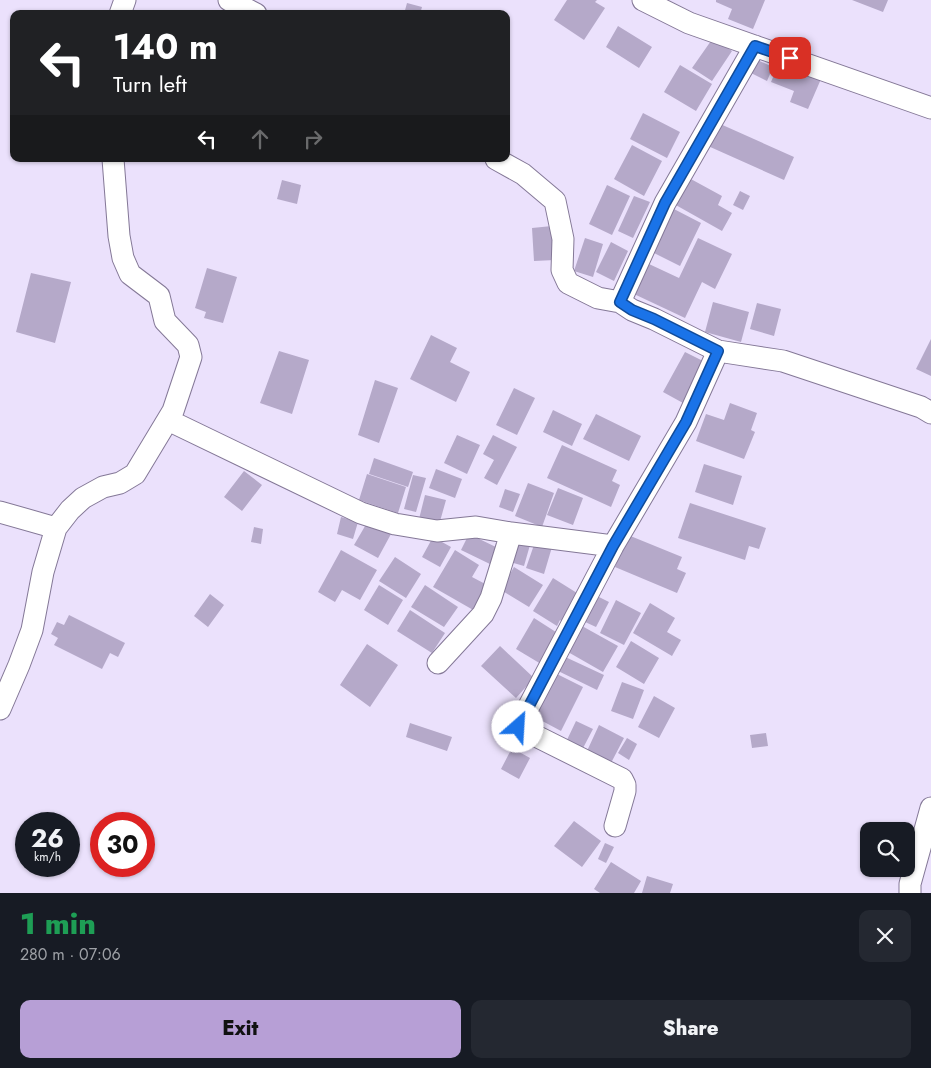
<!DOCTYPE html>
<meta charset="utf-8">
<style>
body{margin:0;font-family:Jost,sans-serif;background:#242831;color:#f1f3f6;height:100vh;display:flex;flex-direction:column;font-size:19px;white-space:nowrap}
*{box-sizing:border-box;margin:0}
p{font-size:16px;color:#9ea1a6}
.icon{flex:none;width:28px;height:28px;fill:none;stroke:currentColor;stroke-width:2;stroke-linecap:round;stroke-linejoin:round}
.map{position:relative;height:893px;overflow:hidden}
.panel{display:flex;flex-direction:column;background:#171b24;flex:1}
.panel>*{flex:none}
.banner{position:absolute;left:10px;top:10px;width:500px;height:152px;border-radius:10px;box-shadow:0 1px 4px #0004;background:#202124;color:#fff;overflow:hidden}
.controls{position:absolute;left:860px;top:822px;display:grid;gap:10px}
.controls a{display:grid;place-items:center;width:55px;height:55px;border-radius:10px;background:#171b24;box-shadow:0 1px 4px #0004;font-size:25px}
.speed{position:absolute;left:15px;top:812px;display:flex;gap:10px;font-size:25px;font-weight:700;text-align:center}
.speed>*{display:grid;place-content:center;width:65px;height:65px;border-radius:50%;background:#171b24;box-shadow:0 1px 4px #0004;line-height:1}
.speed small{font-size:12px;font-weight:400}
.speed .limit{border:8px solid #d22;background:#fff;color:#111}
.pin{position:absolute;display:grid;place-items:center;width:42px;height:42px;color:#fff;margin:-21px;border-radius:10px;box-shadow:0 2px 8px #0006}
.me{position:absolute;width:55px;margin:-28px;rotate:26deg;stroke-linejoin:round;filter:drop-shadow(0 0 4px #0008)}
.turn{display:flex;align-items:center;gap:18px;height:105px;padding:0 20px;font-size:22px}
.turn .icon{width:65px;height:65px;stroke-width:2.5}
.turn b{display:block;font-size:35px;line-height:42px}
.lanes{display:flex;align-items:center;height:48px;padding:0 20px;background:#0003;justify-content:center;gap:25px;direction:ltr}
.lanes .off{opacity:.35}
.round{display:grid;place-items:center;flex:none;width:52px;height:52px;border-radius:10px;background:#242831}
.head{display:flex;align-items:center;justify-content:space-between;height:85px;padding:0 20px}
h1{font-size:30px;font-weight:800;line-height:38px;color:#1e9e55}
.button{display:flex;gap:10px;margin-top:auto;padding:10px 20px}
.button a{flex:1;height:58px;border-radius:10px;background:#b79fd6;color:#111;font-size:20px;font-weight:800;line-height:58px;text-align:center}
.button a+a{background:#242831;color:#f1f3f6}
.map>svg:first-child{display:block}
.building{fill:#b5a9c9}
.lines{fill:none;stroke-linecap:round;stroke-linejoin:round}
.minor-casing{stroke:#847897;stroke-width:23}
.minor{stroke:#fff;stroke-width:21}
.route-casing{stroke:#114b97;stroke-width:12}
.route{stroke:#1a73e8;stroke-width:9}
</style>
<div class="map">
<svg width="931" height="893" viewBox="0 0 931 893">
<rect width="100%" height="100%" fill="#ebe1fc"/>
<!-- building -->
<path class="building" d="M567 0H597L595 2 605 8 584 40 554 20Z
M716 0H765L753 29 728 19 732 9 716 2Z
M852 0H888L883 12Z
M407 3 422 7 420 14H404Z
M618 26 652 47 639 68 606 47Z
M713 38 732 51 712 81 692 68Z
M753 58 773 67 767 81 747 71Z
M780 61 821 79 808 109 790 102 794 91 771 82Z
M680 65 712 84 696 111 664 92Z
M643 113 680 132 667 158 630 139Z
M718 123 794 157 784 180 708 146Z
M632 145 662 161 644 196 614 179Z
M689 178 722 196 718 205 732 213 722 231 674 204Z
M282 180 301 185 297 204 277 199Z
M607 185 630 196 612 235 589 224Z
M740 191 750 196 743 210 733 205Z
M634 196 650 202 633 238 618 231Z
M672 208 701 223 680 266 650 251Z
M552 226 555 260 534 261 532 228Z
M585 238 603 244 593 277 574 271Z
M698 238 732 254 715 289 702 282 685 318 634 294 649 264 679 278Z
M611 242 628 251 614 281 596 272Z
M207 268 237 277 223 323 204 318 206 312 195 308Z
M31 273 71 282 55 343 16 332Z
M713 302 749 312 741 342 705 332Z
M757 303 781 309 774 336 750 329Z
M431 335 457 348 450 362 470 372 456 402 410 379Z
M931 339V376L916 369Z
M279 351 309 360 292 414 260 403Z
M685 352 705 362 683 403 663 392Z
M375 380 398 388 379 443 358 435Z
M514 388 535 398 517 435 496 425Z
M730 403 757 413 751 430 755 432 744 459 696 441 706 414 724 420Z
M553 410 582 424 572 446 543 432Z
M596 414 641 436 629 461 583 439Z
M457 435 480 445 467 474 444 463Z
M493 435 517 447 497 485 484 478 494 460 483 454Z
M562 445 617 470 612 481 620 485 611 507 547 478Z
M374 458 413 472 408 487 369 474Z
M704 464 742 476 733 505 695 492Z
M436 469 462 479 455 498 429 488Z
M244 471 262 485 242 511 224 497Z
M367 474 406 487 398 513 359 500Z
M413 475 426 478 416 512 404 509Z
M528 483 554 493 542 527 515 516Z
M558 488 583 498 573 525 547 515Z
M505 489 520 494 513 512 499 507Z
M425 495 446 500 439 525 419 519Z
M690 503 766 528 759 549 749 546 745 560 678 538Z
M341 517 358 522 353 539 337 534Z
M368 521 391 534 378 558 354 545Z
M254 527 263 529 261 544 251 542Z
M469 534 500 549 492 565 461 550Z
M628 535 682 557 677 569 686 573 677 593 615 567Z
M433 537 451 547 440 567 422 557Z
M516 541 530 545 524 566 510 562Z
M535 542 552 547 544 574 526 568Z
M341 550 377 570 360 600 342 590 335 602 318 592Z
M455 550 479 565 472 577 489 586 475 611 433 587Z
M395 557 421 574 406 598 379 581Z
M514 567 543 585 529 607 501 590Z
M553 578 577 593 571 602 578 607 567 625 560 620 557 626 533 611Z
M379 585 403 600 388 625 364 610Z
M425 585 458 607 444 627 411 607Z
M210 594 224 605 208 627 194 616Z
M595 595 609 602 596 627 583 621Z
M616 600 641 613 624 645 600 633Z
M650 603 675 618 667 632 681 640 672 656 633 633Z
M410 610 445 633 432 653 397 631Z
M69 615 125 643 118 657 110 653 102 669 54 645 58 638 51 634 57 622 64 625Z
M534 618 559 634 541 664 516 649Z
M582 626 618 646 603 672 568 652Z
M631 641 659 658 644 684 616 667Z
M367 644 398 665 370 707 340 685Z
M500 646 534 678 516 698 481 666Z
M561 655 604 675 597 690 554 669Z
M555 673 583 687 561 731 533 716Z
M622 682 644 690 633 719 611 711Z
M654 696 675 708 659 738 638 727Z
M576 721 593 729 582 750 566 742Z
M410 723 452 737 447 751 406 737Z
M599 725 624 738 611 763 587 751Z
M766 733 768 746 752 748 750 735Z
M627 738 637 744 629 760 618 753Z
M512 748 530 758 519 779 501 769Z
M574 821 601 841 582 867 554 846Z
M605 843 614 847 606 863 598 859Z
M611 862 641 881 634 893H600L594 889Z
M647 876 673 884 670 893H642Z"/>
<g class="lines">
<defs>
<path id="minor" d="M229 0 256 14
M643 0 689 23 931 108
M120 14 125 0
M755 46 665 203 620 302 632 310 654 319 718 351 783 361 921 407 931 413
M496 159 523 174 555 201 563 239 562 270 568 283 598 298 620 302
M168 420 361 513 395 524 437 531 476 527 511 533 613 546
M0 512 56 528
M438 663 483 614 491 598 511 533
M0 709 19 665 32 630 43 572 56 528 70 510 83 498 103 487 120 483 135 474 173 411 191 357 188 345 165 321 159 296 130 274 123 258 119 236 113 159
M615 826 625 791V785L622 779 518 727 613 546 686 422 718 351
M910 893V884L931 808"/>
</defs>
<!-- minor casing -->
<use href="#minor" class="minor-casing"/>
<!-- minor -->
<use href="#minor" class="minor"/>
</g>
<g class="lines">
<defs>
<path id="route" d="M518 727 613 546 686 422 718 351 654 319 632 310 620 302 665 203 755 46 790 58"/>
</defs>
<!-- route casing -->
<use href="#route" class="route-casing"/>
<!-- route -->
<use href="#route" class="route"/>
</g>
</svg>
<div class="controls">
<a><svg class="icon" aria-label="search" viewBox="0 0 24 24"><circle cx="10" cy="10" r="6"/><path d="M15 15l6 6"/></svg></a>
</div>
<div class="speed"><div>26<small>km/h</small></div><div class="limit">30</div></div>
<div class="pin" style="left:790px;top:58px;background:#d93025"><svg class="icon" aria-label="arrive" viewBox="0 0 24 24"><path d="M6 21V4h12l-3 4 3 4H6"/></svg></div>
<svg class="me" style="left:518px;top:727px" viewBox="-20 -20 40 40"><circle r="19" fill="#fff"/><path d="M0-13L10 11 0 6-10 11z" fill="#1a73e8"/></svg>
<div class="banner">
<div class="turn"><svg class="icon" aria-label="left" viewBox="0 0 24 24"><path d="M17 20v-9H6M10 6l-5 5 5 5"/></svg><div><b>140 m</b>Turn left</div></div>
<div class="lanes"><svg class="icon" aria-label="left" viewBox="0 0 24 24"><path d="M17 20v-9H6M10 6l-5 5 5 5"/></svg><svg class="icon off" aria-label="ahead" viewBox="0 0 24 24"><path d="M12 20V5M6 11l6-6 6 6"/></svg><svg class="icon off" aria-label="right" viewBox="0 0 24 24"><path d="M7 20v-9h11M14 6l5 5-5 5"/></svg></div>
</div>
</div>
<section class="panel">
<div class="head"><div><h1>1 min</h1><p>280 m · 07:06</p></div><a class="round"><svg class="icon" aria-label="close" viewBox="0 0 24 24"><path d="M6 6l12 12M18 6L6 18"/></svg></a></div>
<div class="button"><a>Exit</a><a>Share</a></div>
</section>
